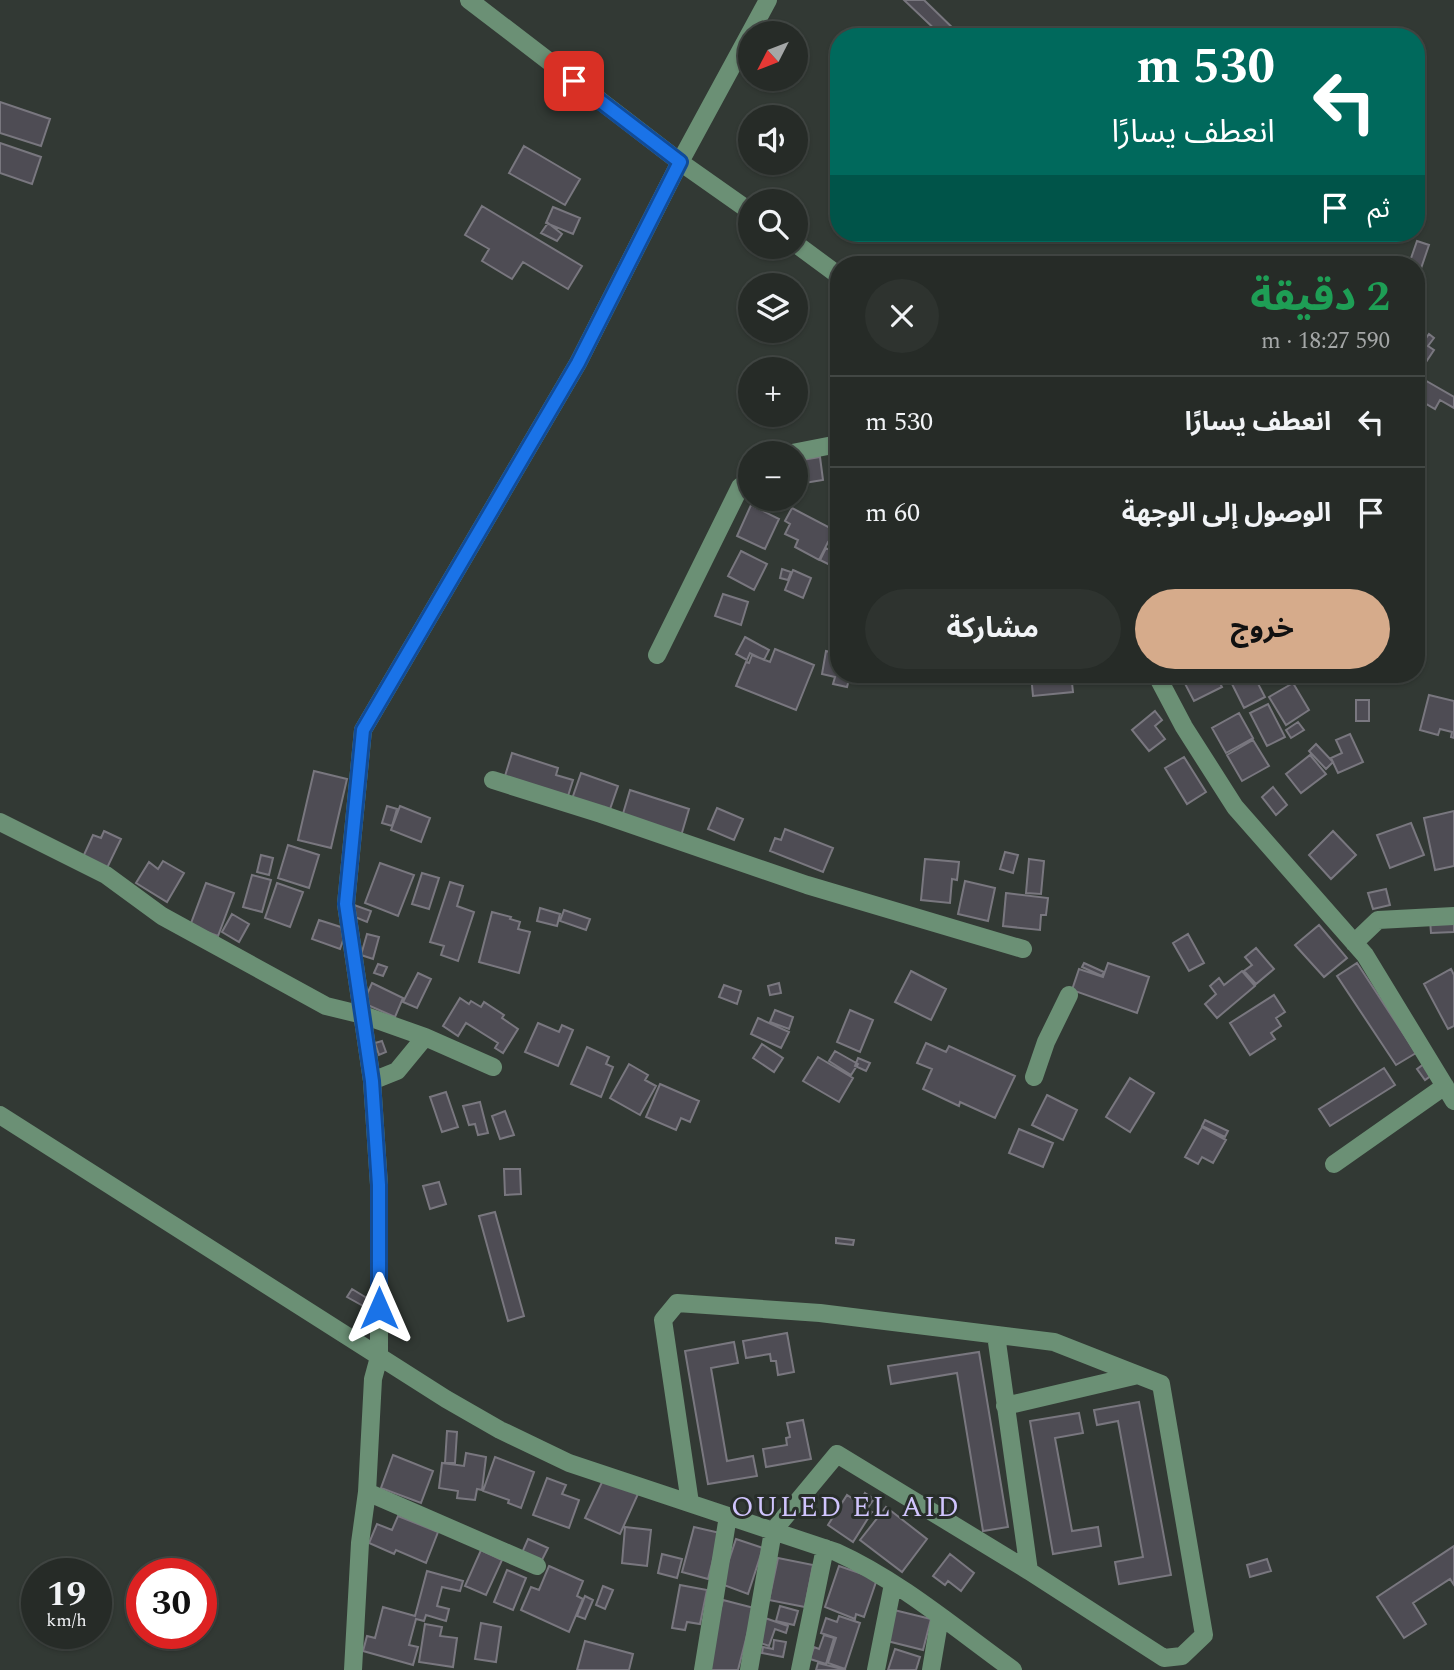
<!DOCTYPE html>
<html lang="ar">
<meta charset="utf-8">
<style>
body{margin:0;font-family:Spectral,"Noto Sans Arabic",serif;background:#2e332f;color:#f1f3f6;direction:rtl;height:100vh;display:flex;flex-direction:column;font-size:26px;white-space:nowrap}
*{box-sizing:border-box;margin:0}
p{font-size:23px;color:#a4a7a7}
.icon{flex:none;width:38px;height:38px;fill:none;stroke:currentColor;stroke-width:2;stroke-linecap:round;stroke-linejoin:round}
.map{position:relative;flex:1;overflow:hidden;direction:ltr}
.details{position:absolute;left:830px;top:256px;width:595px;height:427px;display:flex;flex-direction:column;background:#262b27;border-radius:28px;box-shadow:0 2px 5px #0004,0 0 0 2px #424744;direction:rtl}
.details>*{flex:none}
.hud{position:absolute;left:830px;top:28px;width:595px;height:214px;border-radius:28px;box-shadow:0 2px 5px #0004,0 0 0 2px #424744;direction:rtl;background:#00695c;color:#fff;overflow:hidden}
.needle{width:46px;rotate:228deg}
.tools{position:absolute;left:738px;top:21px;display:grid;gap:14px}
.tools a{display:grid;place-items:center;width:70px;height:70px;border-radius:50%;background:#262b27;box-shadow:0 2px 5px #0004,0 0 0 2px #424744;font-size:35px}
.speed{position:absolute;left:21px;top:1558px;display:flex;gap:14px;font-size:35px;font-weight:700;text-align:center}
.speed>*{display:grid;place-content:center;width:91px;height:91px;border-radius:50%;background:#262b27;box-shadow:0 2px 5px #0004,0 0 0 2px #424744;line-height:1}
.speed small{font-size:18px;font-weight:400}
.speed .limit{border:10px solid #d22;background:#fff;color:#111}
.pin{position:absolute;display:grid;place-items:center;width:60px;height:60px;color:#fff;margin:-30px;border-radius:14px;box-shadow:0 4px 10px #0006}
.me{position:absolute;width:77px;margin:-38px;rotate:0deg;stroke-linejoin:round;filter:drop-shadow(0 0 5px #0008)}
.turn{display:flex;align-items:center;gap:24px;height:147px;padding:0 35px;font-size:32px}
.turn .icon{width:91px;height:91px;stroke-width:2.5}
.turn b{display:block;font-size:49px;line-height:60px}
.then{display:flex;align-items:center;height:66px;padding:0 35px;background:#0003;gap:14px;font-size:26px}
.round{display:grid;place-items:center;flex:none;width:74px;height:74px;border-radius:37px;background:#2e332f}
.overview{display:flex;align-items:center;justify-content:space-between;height:119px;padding:0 35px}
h1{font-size:42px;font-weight:700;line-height:52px;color:#1e9e55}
.primary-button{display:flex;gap:14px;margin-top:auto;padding:14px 35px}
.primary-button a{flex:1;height:80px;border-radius:42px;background:#d6ab8b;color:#111;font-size:28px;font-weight:700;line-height:80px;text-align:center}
.primary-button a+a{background:#2e332f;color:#f1f3f6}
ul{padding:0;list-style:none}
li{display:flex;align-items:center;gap:21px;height:91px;padding:0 35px;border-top:2px solid #424744}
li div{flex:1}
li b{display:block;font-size:26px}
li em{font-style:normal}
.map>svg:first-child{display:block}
.building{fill:#4e4c54;stroke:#79777f;stroke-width:2}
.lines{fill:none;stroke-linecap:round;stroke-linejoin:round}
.minor{stroke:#6b9075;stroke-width:18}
.route-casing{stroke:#114b97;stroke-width:18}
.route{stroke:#1a73e8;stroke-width:12}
.labels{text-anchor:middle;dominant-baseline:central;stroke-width:6;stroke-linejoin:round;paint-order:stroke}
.quarter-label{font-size:28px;letter-spacing:2px;fill:#d0c4fd;stroke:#282e2a}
</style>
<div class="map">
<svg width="1454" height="1670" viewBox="0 0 1454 1670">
<rect width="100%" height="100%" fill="#323934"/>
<!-- building -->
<path class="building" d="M904 0H924L960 35 958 37H943Z
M0 102 50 119 41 146 0 133Z
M0 143 41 157 32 184 0 173Z
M524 146 580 179 565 205 509 173Z
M482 206 582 266 568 289 523 262 512 279 482 261 489 249 465 235Z
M553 207 580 218 573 234 546 223Z
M548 223 562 234 557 241 541 233Z
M1417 241 1429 245 1416 283V264H1409Z
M1429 334 1434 338 1428 346 1434 350 1424 365 1416 359V352Z
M1416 375 1454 397V408L1440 400 1435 409 1416 398Z
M820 457 823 480 798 484 796 461Z
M751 505 779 519 765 549 737 536Z
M792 508 838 532V547L828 542 819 560 795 547 798 540 785 534 790 524 785 521Z
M826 548 836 554 830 565 820 560Z
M741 551 767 564 754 590 728 576Z
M782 569 791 572 788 580 780 578Z
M793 570 811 578 803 598 785 590Z
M723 594 748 602 741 625 715 616Z
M745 637 769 650 764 660 750 653 747 660 736 654Z
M775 649 814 665 796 710 736 686 746 662 749 663 752 655 770 662Z
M826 651 838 654V674H860V678L850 676 847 687 833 684 835 677 822 674Z
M931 674H951V680L932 681Z
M1031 674H1071L1073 692 1033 696Z
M1180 674H1215L1222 687 1194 701Z
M1233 674H1253L1265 697 1244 708 1228 676Z
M1293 683 1309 710 1286 725 1269 697Z
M1429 695 1454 701V738L1451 737 1452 732 1440 729 1438 735 1420 730Z
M1356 700H1369V721H1356Z
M1268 704 1285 737 1267 746 1250 713Z
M1155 711 1162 720 1155 726 1165 739 1149 751 1132 730Z
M1239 713 1253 738 1226 753 1212 728Z
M1298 722 1304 730 1291 738 1286 730Z
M1350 734 1363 762 1338 773 1331 758 1342 753 1336 740Z
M1253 740 1269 766 1242 781 1227 755Z
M1316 744 1333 762 1326 769 1309 751Z
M512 753 558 768 556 775 573 780 568 796 505 776Z
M1310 755 1326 774 1301 793 1286 774Z
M1184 757 1206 792 1187 804 1165 768Z
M314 771 347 779 331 848 298 840Z
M581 773 618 786 608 815 571 802Z
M1273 787 1287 805 1276 815 1262 797Z
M630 790 689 809 681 836 622 817Z
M387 806 397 809 392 826 382 823Z
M400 806 430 818 421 842 391 830Z
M717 808 743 819 734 840 708 829Z
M1454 811V866L1435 870 1424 818Z
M1411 823 1424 855 1390 868 1377 835Z
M785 829 833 848 823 872 770 851 775 838 781 840Z
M104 831 121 839 107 868 83 857 93 835 101 838Z
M1333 831 1356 855 1331 879 1309 855Z
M288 845 319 855 309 888 278 878Z
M1005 852 1018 855 1013 873 1000 869Z
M261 855 273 858 269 875 257 872Z
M925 859 959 862 957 880 952 879 950 903 921 900Z
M1029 859 1044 861 1041 894 1026 893Z
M163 861 184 873 167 902 136 883 149 862 158 869Z
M380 863 414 875 398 916 365 903Z
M422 873 439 878 429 909 412 904Z
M252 875 271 880 262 912 243 907Z
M965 881 995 888 988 921 958 914Z
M450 882 463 886 457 906 474 912 458 961 441 955 444 946 430 942Z
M206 883 234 893 218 936 190 926Z
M277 883 303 892 290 927 265 918Z
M1386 889 1390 905 1373 909 1368 893Z
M1006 893 1048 898 1046 915H1041L1040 930 1003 926Z
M354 905 371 911 367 922 350 915Z
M540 908 560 914 557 926 537 921Z
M564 910 590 919 586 930 560 921Z
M492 912 511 917 510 919 520 922 518 929 530 932 519 973 479 962Z
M232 914 249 924 239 942 222 932Z
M319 920 347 929 340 949 312 939Z
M1430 920H1454V932L1431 933Z
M1319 925 1347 958 1324 977 1295 945Z
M367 934 379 937 373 959 361 955Z
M1188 934 1204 963 1189 971 1173 943Z
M1256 948 1274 969 1256 984 1244 971 1252 965 1245 957Z
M1084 963 1104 972 1102 976 1082 967Z
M1108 963 1149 977 1137 1013 1072 990 1079 969 1103 977Z
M1357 963 1416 1053 1396 1065 1337 976Z
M378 964 387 967 383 976 374 973Z
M1451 969 1454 975V1026L1448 1029 1424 984Z
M911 971 946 989 931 1020 895 1002Z
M1242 971 1255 986 1217 1018 1205 1004 1216 994 1210 986 1219 978 1224 985Z
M418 973 431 979 417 1008 403 1002Z
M372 983 403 998 395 1017 363 1003Z
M779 983 781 993 770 995 768 986Z
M724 985 741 991 737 1004 719 997Z
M1274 995 1285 1012 1276 1018 1281 1026 1271 1033 1275 1039 1250 1055 1230 1023Z
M460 998 469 1004 471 1001 481 1007 484 1002 504 1015 502 1018 518 1029 503 1053 495 1048 498 1043 466 1023 458 1036 443 1026Z
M775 1010 793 1017 789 1029 770 1022Z
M850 1010 873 1020 860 1052 837 1042Z
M758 1018 789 1032 781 1048 751 1034Z
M538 1023 559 1032 562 1025 573 1030 558 1066 525 1052Z
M382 1041 386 1052 379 1055 375 1043Z
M926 1043 946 1052 949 1046 1015 1076 995 1118 960 1102 959 1106 923 1089 932 1069 917 1063Z
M762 1044 783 1058 774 1072 753 1058Z
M587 1047 609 1057 606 1064 613 1067 601 1097 571 1084Z
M835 1051 858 1064 851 1075 829 1061Z
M818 1057 853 1078 839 1102 803 1081Z
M858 1058 870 1063 866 1071 855 1066Z
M629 1064 648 1075 645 1080 656 1086 640 1115 610 1098Z
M1424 1064 1432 1075 1425 1080 1417 1069Z
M1384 1068 1395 1085 1330 1126 1319 1109Z
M1130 1078 1154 1093 1130 1132 1106 1117Z
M660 1084 699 1101 690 1122 681 1118 676 1130 646 1117Z
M446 1092 458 1127 442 1132 430 1097Z
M1047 1095 1077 1110 1063 1140 1032 1125Z
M480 1102 488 1133 478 1135 475 1124 469 1125 463 1106Z
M505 1111 514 1135 500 1139 492 1116Z
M1205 1120 1228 1131 1225 1137 1202 1126Z
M1202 1127 1226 1140 1213 1163 1202 1157 1198 1164 1185 1157Z
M1019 1129 1053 1143 1043 1167 1009 1153Z
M504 1169H520L521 1194 505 1195Z
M439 1182 446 1204 430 1209 423 1186Z
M495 1212 524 1316 508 1321 479 1216Z
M836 1238 854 1240 853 1245 836 1243Z
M352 1289 370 1300 365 1307 347 1297Z
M787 1333 794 1372 778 1375 776 1361H771L770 1354 746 1358 743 1341Z
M734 1342 738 1363 711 1368 727 1461 753 1456 757 1476 708 1484 685 1351Z
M979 1352 1008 1527 983 1531 957 1373 891 1384 888 1366Z
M1139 1402 1171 1575 1119 1584 1115 1562 1143 1557 1118 1421 1097 1425 1094 1410Z
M1079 1413 1083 1433 1055 1438 1072 1531 1098 1527 1101 1546 1053 1554 1030 1421Z
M803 1420 811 1459 766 1467 763 1449 787 1445 786 1438 790 1437 787 1423Z
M447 1431 457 1432 455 1463H445Z
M466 1453 486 1457 482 1490 477 1489 475 1500 457 1498 458 1491 439 1488 442 1463 464 1466Z
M393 1455 433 1471 421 1503 381 1488Z
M495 1457 534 1472 521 1508 508 1503 509 1500 483 1491Z
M547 1478 566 1485 562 1494 579 1500 569 1528 533 1515Z
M604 1478 638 1494 620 1534 585 1518Z
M865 1493 874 1499 867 1509 872 1512 853 1542 828 1525 847 1495 859 1503Z
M886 1507 927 1539 902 1572 860 1540Z
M398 1516 438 1532 426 1563 396 1550 394 1554 369 1543 377 1524 392 1530Z
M625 1527 651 1530 647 1566 622 1563Z
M694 1527 720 1533 708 1579 682 1572Z
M528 1539 548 1548 540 1564 521 1555Z
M736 1539 763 1548 748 1594 721 1584Z
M1454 1546V1585L1450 1579 1413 1603 1426 1624 1404 1638 1377 1597Z
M481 1550 502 1560 486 1595 465 1586Z
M662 1554 682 1559 677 1578 658 1573Z
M950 1554 974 1573 961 1591 948 1581 945 1585 933 1576Z
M778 1558 813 1565 805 1607 769 1600Z
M1267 1559 1271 1571 1250 1577 1247 1565Z
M549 1566 583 1581 577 1596 583 1599 569 1632 521 1610 531 1587 539 1590Z
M839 1566 877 1579 864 1617 856 1614 855 1619 825 1607Z
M507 1570 526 1578 513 1610 494 1602Z
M427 1571 463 1581 460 1591 442 1587 437 1606 449 1609 446 1621 426 1615 424 1621 416 1619 409 1645 418 1647 413 1665 363 1651 367 1636 375 1638 383 1607 415 1616Z
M680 1585 707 1590 700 1624 687 1622 685 1630 672 1628Z
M603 1586 613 1590 605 1609 596 1605Z
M585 1596 593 1600 585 1619 577 1616Z
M723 1600 754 1608 738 1670H710L713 1637Z
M780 1606 798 1611 794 1625 776 1621Z
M894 1610 931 1619 923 1650 887 1641Z
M839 1616 860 1623 845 1669 828 1663 836 1638 821 1633 826 1618 837 1622Z
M765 1618 788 1626 786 1633 775 1629 769 1646 758 1642Z
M481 1623 501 1627 496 1662 475 1659Z
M425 1624 442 1627 440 1636 457 1638 453 1667 419 1662Z
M824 1635 834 1638 826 1664 810 1659 814 1647 819 1649Z
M774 1640 786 1642 783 1657 762 1653 763 1647 773 1649Z
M585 1641 633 1654 629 1670H577Z
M895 1649 920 1657 916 1670H888Z
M818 1663 846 1670H816Z"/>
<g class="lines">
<!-- minor -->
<path class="minor" d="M469 0 680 162 751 212
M796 244 838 275
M792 453 838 444
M657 655 740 487 751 478
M1156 674 1184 727 1235 807 1365 955 1454 1101
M493 780 601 814 807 885 1023 949
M0 822 106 875 162 916 326 1006 363 1015 425 1037 493 1067
M1354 943 1378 920 1454 916
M1034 1077 1046 1042 1069 995
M372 1081 397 1071 425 1037
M0 1115 446 1399 500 1430 569 1463 836 1552C900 1581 956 1629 1013 1670
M1334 1164 1445 1086
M996 1335 1029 1571
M1005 1406 1138 1375
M367 1492 537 1566
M690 1503 663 1320 677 1303 820 1313 1054 1342 1161 1384 1204 1635 1182 1656 1164 1658 1029 1571 837 1454 773 1531 749 1670
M353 1670 360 1543 367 1492 373 1379 379 1357V1185L372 1081 346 904 363 730 578 363 680 162 768 0
M703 1670 728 1516
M800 1670 825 1548
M876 1670 893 1584
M931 1670 940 1617"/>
</g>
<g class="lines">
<defs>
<path id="route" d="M379 1308V1185L372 1081 346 904 363 730 578 363 680 162 574 81"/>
</defs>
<!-- route casing -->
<use href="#route" class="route-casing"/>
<!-- route -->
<use href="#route" class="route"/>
</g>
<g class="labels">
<!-- quarter labels -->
<g class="quarter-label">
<text x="846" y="1507">OULED EL AID</text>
</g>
</g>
</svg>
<div class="tools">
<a><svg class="needle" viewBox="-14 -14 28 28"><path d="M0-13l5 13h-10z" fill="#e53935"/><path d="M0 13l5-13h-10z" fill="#a4a7a7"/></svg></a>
<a><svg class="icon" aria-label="sound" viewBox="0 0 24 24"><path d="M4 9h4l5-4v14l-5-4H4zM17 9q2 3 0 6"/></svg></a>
<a><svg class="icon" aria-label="search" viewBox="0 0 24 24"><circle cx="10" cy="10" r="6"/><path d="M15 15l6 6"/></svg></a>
<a><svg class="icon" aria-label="layers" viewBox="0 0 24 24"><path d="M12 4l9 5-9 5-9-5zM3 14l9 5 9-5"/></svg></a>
<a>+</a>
<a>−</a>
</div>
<div class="speed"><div>19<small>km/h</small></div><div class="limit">30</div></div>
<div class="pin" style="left:574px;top:81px;background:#d93025"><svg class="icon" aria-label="arrive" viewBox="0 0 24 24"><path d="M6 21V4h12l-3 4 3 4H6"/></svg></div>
<svg class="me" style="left:379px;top:1308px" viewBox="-20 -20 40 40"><path d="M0-17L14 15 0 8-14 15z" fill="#1a73e8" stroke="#fff" stroke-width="4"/></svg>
<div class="hud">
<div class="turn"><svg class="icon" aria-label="left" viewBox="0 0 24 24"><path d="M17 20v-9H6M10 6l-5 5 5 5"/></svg><div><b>530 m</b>انعطف يسارًا</div></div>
<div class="then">ثم<svg class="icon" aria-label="arrive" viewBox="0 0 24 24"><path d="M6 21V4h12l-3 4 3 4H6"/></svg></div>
</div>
<section class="details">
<div class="overview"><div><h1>2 دقيقة</h1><p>590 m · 18:27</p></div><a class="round"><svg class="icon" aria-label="close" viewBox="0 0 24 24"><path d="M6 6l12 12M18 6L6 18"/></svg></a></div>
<ul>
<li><svg class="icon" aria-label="left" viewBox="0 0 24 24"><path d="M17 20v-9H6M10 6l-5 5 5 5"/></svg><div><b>انعطف يسارًا</b></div><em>530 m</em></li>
<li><svg class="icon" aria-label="arrive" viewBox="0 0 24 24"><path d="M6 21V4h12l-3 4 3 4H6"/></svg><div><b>الوصول إلى الوجهة</b></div><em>60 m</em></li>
</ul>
<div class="primary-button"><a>خروج</a><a>مشاركة</a></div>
</section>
</div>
